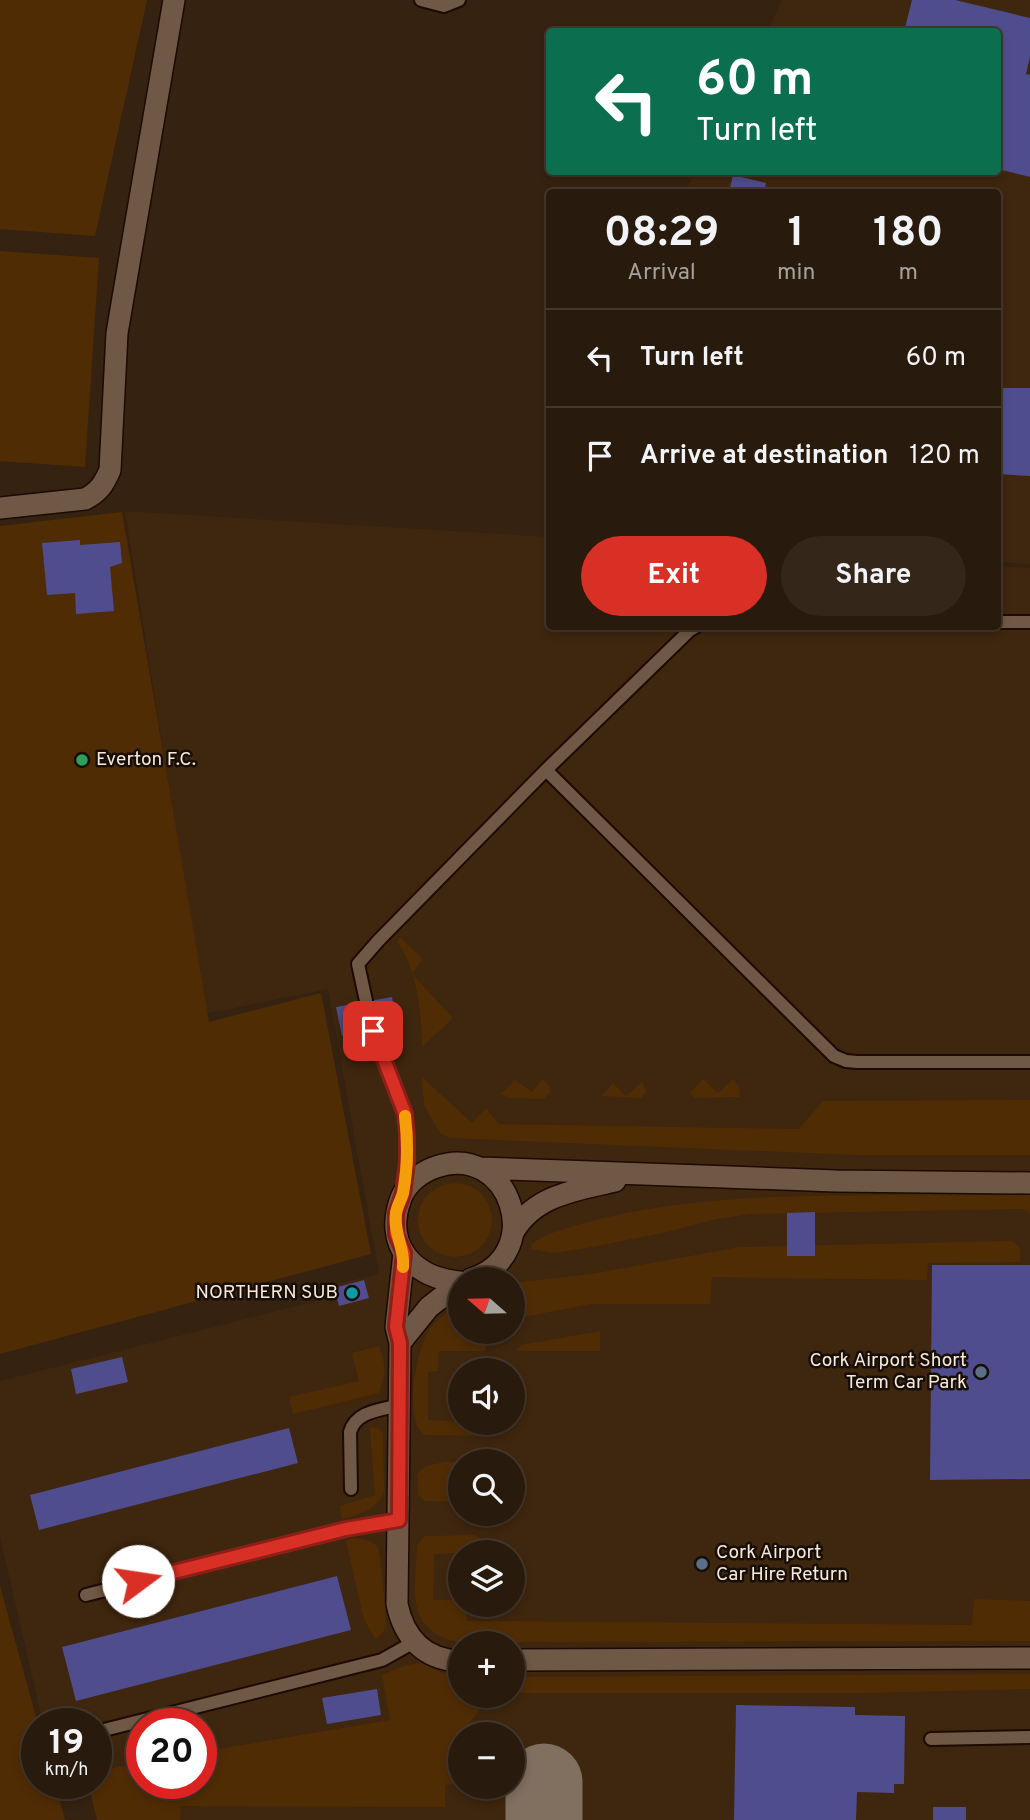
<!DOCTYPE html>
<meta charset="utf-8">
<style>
body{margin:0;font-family:Overpass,sans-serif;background:#34271a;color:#f1f3f6;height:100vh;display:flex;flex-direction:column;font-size:26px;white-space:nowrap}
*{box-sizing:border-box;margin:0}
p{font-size:23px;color:#a5a19d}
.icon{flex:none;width:38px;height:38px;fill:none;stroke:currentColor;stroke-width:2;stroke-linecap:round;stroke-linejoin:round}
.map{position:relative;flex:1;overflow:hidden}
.sheet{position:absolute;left:546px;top:189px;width:455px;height:441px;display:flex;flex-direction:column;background:#281a0c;border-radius:7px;box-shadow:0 4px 10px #0003,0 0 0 2px #44382d}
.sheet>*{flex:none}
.hud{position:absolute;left:546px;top:28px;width:455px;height:147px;border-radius:7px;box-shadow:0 4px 10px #0003,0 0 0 2px #44382d;background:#0b6e4f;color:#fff;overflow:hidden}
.needle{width:46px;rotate:290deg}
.fabs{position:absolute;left:448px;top:1267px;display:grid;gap:14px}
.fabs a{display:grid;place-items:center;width:77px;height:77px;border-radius:50%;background:#281a0c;box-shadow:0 4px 10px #0003,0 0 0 2px #44382d;font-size:35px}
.speed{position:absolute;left:21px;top:1708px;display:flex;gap:14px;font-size:35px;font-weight:700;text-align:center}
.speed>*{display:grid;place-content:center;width:91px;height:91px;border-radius:50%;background:#281a0c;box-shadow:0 4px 10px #0003,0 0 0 2px #44382d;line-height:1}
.speed small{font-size:18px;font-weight:400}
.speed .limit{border:10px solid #d22;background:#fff;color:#111}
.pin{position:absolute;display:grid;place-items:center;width:60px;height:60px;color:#fff;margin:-30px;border-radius:14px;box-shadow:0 4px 10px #0006}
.me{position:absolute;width:77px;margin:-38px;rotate:76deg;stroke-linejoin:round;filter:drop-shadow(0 0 5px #0008)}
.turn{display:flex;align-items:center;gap:24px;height:147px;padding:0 35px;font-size:32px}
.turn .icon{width:91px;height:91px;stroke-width:2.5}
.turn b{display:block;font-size:49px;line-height:60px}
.eta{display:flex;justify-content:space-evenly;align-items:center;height:119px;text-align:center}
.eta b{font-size:42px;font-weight:700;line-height:49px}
.primary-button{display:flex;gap:14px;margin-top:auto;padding:14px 35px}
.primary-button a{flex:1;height:80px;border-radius:42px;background:#d93025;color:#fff;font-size:28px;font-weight:700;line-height:80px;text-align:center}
.primary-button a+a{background:#34271a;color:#f1f3f6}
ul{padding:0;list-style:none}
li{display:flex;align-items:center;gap:21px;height:98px;padding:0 35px;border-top:2px solid #44382d}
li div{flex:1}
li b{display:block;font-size:26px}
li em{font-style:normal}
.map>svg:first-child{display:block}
.built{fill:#3f260e;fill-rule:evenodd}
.green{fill:#502c05}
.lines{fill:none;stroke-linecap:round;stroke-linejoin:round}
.taxiway{stroke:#816f60;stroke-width:77}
.building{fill:#4f4d8d}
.lane-casing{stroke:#1d0a00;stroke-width:16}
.street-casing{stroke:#1d0a00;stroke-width:24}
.lane{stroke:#6f5845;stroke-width:12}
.street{stroke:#6f5845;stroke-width:21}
.route-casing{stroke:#8d1f18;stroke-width:18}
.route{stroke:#d93025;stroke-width:12}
.slow{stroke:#f59e0b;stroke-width:12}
.leisure-dot{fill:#2e9e5b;stroke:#170e06;stroke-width:2.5}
.culture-dot{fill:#0f9aa8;stroke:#170e06;stroke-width:2.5}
.service-dot{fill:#5c6f8a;stroke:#170e06;stroke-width:2.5}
.labels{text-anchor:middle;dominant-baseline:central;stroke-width:5;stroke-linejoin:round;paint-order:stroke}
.poi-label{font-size:19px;fill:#f6e8dd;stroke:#170e06;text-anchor:start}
</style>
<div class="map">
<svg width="1030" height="1820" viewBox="0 0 1030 1820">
<rect width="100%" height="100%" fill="#362210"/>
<!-- built -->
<path class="built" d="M782 0H1030V564L998 562V192H685L696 172H998V32L767 31Z
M125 511 549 537 550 626H998V566L1030 568V1820H97L88 1783H96V1724H43L0 1537V1381L332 1297 333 1285 379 1274 328 989 205 1014ZM460 1279H513V1332H460ZM460 1370H513V1423H460ZM460 1461H513V1514H460ZM460 1552H513V1605H460ZM460 1643H513V1696H460ZM142 1724H201V1783H142ZM460 1734H513V1787H460Z"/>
<!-- green -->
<path class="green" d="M0 0H147L95 236 0 229Z
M0 251 99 258 85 467 0 461Z
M122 512 209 1022 321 993 371 1254 0 1354V526Z
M400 937 423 959 412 974 453 1018 422 1047C422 1016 417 966 397 942Z
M422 1077 472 1123 486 1108 499 1124 799 1129 823 1101 1030 1100V1155H856L450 1138 440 1133 424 1105Z
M543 1079 549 1086 550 1093 543 1099 510 1098 501 1094 515 1080 532 1092Z
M703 1079 718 1093 733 1079 740 1088 739 1097 695 1098 690 1093Z
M642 1082 646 1091 642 1098 601 1096 613 1083 626 1096Z
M418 1220a37 37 0 1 1 74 0a37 37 0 1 1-74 0Z
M894 1195H1030V1214L1023 1209 751 1214 716 1219 667 1232 592 1247 555 1253 531 1249 532 1244C545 1233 565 1229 581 1224 683 1195 789 1196 894 1195Z
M1012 1241 1020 1248V1262L928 1263 927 1280 712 1277 710 1304H591L513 1319V1283L591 1274 740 1247Z
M460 1304V1332H494L488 1339 485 1351H439L438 1371 428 1372V1420L486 1423 480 1436 425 1435C403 1420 416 1352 428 1332 435 1320 448 1311 460 1304Z
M600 1331V1351H517L521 1345Z
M379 1346C386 1365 386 1373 379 1393L293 1414 289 1397 359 1381 352 1353Z
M370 1428H378L383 1434 384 1491C378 1510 360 1514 342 1519L340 1506 375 1495Z
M444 1462H460V1502L424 1501 418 1494 417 1474 426 1466Z
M475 1535 485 1541V1552L434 1554 433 1600H460V1605H467V1621L972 1625 974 1599 1030 1601V1641L458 1642C403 1630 416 1589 417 1545L425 1536Z
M353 1538C363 1539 372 1539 378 1548 380 1552 387 1621 386 1626 384 1632 380 1635 376 1639L364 1620 346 1541Z
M0 1586 38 1724 37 1783H55L65 1820H0Z
M420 1663 443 1673 460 1677V1696H491L466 1727 501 1729 500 1734H460V1783L445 1785V1807L181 1806 180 1820H97L88 1783H96V1771L142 1763V1783H201V1752L390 1720 382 1675 407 1665Z
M1030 1674V1689L870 1693H513V1677Z"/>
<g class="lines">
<!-- taxiway -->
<path class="taxiway" d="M544 1820V1782"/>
</g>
<!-- building -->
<path class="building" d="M912 0H955L1030 18V57L1026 74 1030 75V177L998 169V32H904Z
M733 175 766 183 764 192H729Z
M998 388H1030V476L998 474Z
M80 540V545L120 542 122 563 110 567 114 611 76 614 75 593 47 595 42 543Z
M392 997 397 1026 342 1036 336 1007Z
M815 1212V1256H787V1213Z
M932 1265H1030V1479L930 1480Z
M364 1280 369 1298 339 1306 334 1288Z
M122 1357 128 1382 76 1394 71 1369Z
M289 1428 298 1463 39 1530 30 1495Z
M337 1576 351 1630 76 1701 62 1647Z
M377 1689 381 1715 327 1724 322 1698Z
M736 1705 855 1707V1715L905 1716 904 1784H894V1793L857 1792 856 1820H734Z
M933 1807H966V1820H933Z"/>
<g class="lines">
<defs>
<path id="lane" d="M421 0 444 6 459 0
M998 622H1030
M546 770 834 1056 846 1061 857 1062H1030
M366 1001 358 964 378 941 546 770 690 630 697 626
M373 1031 405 1114 407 1162 403 1190
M351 1489 350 1432C356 1411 381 1410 399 1405
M86 1595 346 1529 399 1520
M96 1732 382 1660 414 1642
M931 1739 1030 1737"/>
<path id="street" d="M0 508 85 499C99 492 104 484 110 470L117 333 174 0
M479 1168 836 1181 1030 1183
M514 1231C535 1195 577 1190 615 1181
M404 1253 396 1327 400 1343 397 1604C404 1638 425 1660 460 1661
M460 1282C414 1278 383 1246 401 1198 407 1183 421 1172 436 1167 510 1141 548 1255 471 1279
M400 1343 429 1307 460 1283
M513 1660 1030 1658"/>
</defs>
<!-- lane casing -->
<use href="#lane" class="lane-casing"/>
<!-- street casing -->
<use href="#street" class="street-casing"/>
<!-- lane -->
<use href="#lane" class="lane"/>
<!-- street -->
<use href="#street" class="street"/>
</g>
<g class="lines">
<defs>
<path id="route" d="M138 1581 346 1529 399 1520 400 1343 396 1327 404 1253 396 1234V1213L403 1194 407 1162V1136L405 1114 373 1031"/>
</defs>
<!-- route casing -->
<use href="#route" class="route-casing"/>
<!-- route -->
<use href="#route" class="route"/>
<!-- slow -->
<path class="slow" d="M403 1267C405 1248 393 1233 396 1213 397 1206 401 1200 403 1193 408 1167 408 1142 405 1116"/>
</g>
<!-- markers -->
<circle class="leisure-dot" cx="82" cy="760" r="7"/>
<circle class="culture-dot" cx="352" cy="1293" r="7"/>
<g class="service-dot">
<circle cx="981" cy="1372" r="7"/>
<circle cx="702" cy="1564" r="7"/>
</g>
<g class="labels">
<!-- poi labels -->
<g class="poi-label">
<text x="96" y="760">Everton F.C.</text>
<text x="338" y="1293" text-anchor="end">NORTHERN SUB</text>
<text x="967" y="1361" text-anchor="end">Cork Airport Short<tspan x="967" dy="22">Term Car Park</tspan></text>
<text x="716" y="1553">Cork Airport<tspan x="716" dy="22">Car Hire Return</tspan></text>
</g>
</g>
</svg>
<div class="fabs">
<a><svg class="needle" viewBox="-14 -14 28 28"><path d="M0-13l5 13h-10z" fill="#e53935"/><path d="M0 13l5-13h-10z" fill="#a5a19d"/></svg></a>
<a><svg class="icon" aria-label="sound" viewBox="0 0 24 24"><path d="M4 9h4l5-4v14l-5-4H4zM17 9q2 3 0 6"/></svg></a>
<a><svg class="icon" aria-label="search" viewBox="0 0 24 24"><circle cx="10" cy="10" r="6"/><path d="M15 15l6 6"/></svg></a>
<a><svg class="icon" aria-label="layers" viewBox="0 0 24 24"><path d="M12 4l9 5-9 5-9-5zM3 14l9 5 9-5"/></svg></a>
<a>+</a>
<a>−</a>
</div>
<div class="speed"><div>19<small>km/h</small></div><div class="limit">20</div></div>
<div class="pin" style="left:373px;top:1031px;background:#d93025"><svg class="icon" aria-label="arrive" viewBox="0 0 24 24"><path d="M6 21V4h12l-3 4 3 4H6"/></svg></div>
<svg class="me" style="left:138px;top:1581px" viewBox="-20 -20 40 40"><circle r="19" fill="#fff"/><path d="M0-13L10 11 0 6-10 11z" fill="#d93025"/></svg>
<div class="hud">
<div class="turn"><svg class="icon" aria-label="left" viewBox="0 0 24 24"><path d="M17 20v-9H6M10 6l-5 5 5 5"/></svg><div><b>60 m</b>Turn left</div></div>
</div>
<section class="sheet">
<div class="eta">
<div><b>08:29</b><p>Arrival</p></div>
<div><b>1</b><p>min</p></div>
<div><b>180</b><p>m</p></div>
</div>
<ul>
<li><svg class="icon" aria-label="left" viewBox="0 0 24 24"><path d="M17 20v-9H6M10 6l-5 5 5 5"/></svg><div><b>Turn left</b></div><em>60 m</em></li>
<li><svg class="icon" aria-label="arrive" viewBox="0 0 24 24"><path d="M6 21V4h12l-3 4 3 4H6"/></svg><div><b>Arrive at destination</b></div><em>120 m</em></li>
</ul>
<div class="primary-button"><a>Exit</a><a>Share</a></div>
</section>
</div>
